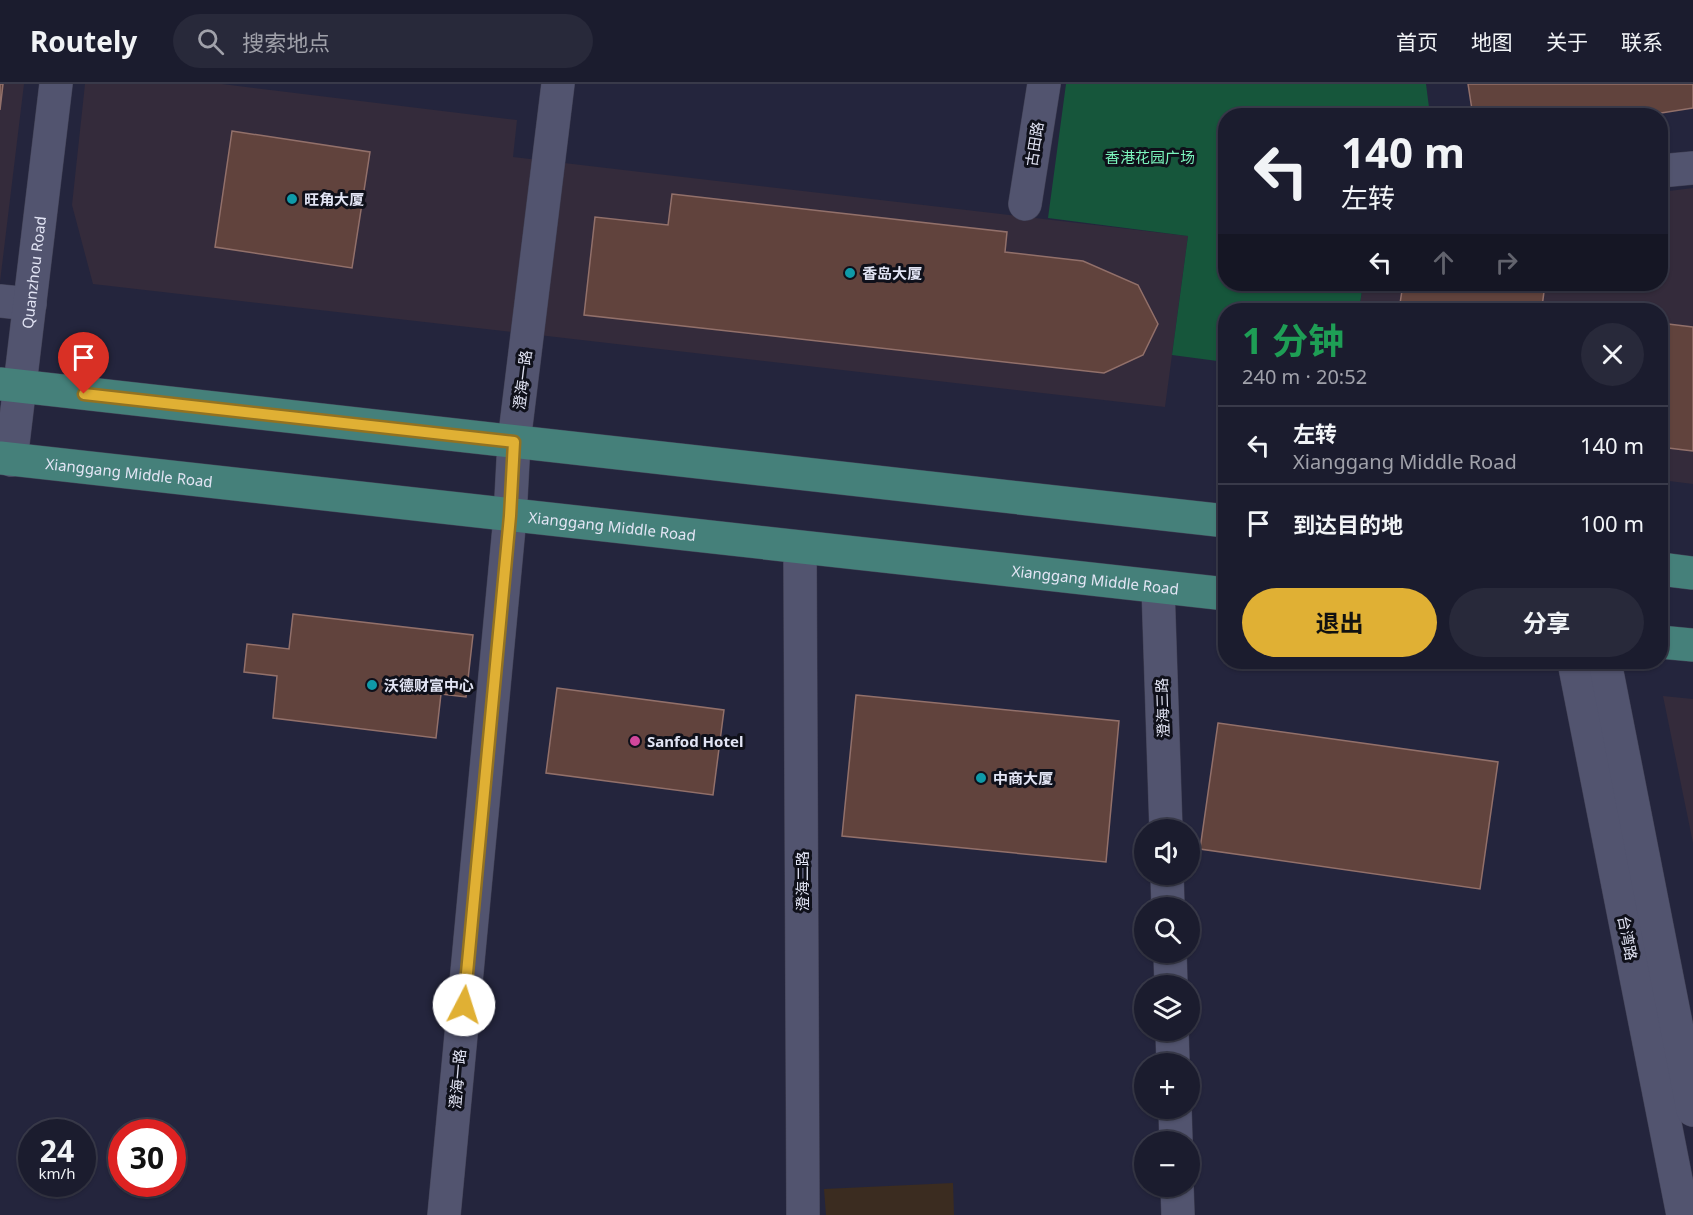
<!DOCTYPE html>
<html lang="zh">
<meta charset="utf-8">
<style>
body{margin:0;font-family:"Noto Sans","Noto Sans SC",sans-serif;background:#28293a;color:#f1f3f6;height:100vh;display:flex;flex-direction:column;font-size:22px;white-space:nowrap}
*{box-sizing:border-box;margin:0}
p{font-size:20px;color:#a0a1aa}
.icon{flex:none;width:33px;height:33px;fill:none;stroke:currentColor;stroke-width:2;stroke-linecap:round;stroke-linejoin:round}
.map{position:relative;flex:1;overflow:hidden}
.sheet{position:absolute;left:1218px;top:219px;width:450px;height:366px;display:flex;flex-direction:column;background:#1b1c2e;border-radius:24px;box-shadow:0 2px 4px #0004,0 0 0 2px #393a4a}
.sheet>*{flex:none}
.guide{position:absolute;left:1218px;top:24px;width:450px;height:183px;border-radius:24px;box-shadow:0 2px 4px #0004,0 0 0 2px #393a4a;background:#1b1c2e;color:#f1f3f6;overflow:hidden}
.fabs{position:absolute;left:1134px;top:735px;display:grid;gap:12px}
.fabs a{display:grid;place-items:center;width:66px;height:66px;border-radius:50%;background:#1b1c2e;box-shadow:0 2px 4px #0004,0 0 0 2px #393a4a;font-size:30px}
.speed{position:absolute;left:18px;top:1035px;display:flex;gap:12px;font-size:30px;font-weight:700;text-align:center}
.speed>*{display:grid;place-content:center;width:78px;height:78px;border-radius:50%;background:#1b1c2e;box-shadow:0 2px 4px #0004,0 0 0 2px #393a4a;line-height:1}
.speed small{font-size:15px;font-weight:400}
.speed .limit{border:9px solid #d22;background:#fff;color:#111}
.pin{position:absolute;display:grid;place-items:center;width:51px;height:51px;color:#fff;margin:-62px -26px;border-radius:50% 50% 50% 0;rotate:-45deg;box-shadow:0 0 6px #0007}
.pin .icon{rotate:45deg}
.me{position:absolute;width:66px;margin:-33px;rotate:5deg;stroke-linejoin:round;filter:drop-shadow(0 0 4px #0008)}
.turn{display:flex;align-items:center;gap:21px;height:126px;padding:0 24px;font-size:27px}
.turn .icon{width:78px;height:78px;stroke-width:2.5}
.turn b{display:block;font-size:42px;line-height:51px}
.lanes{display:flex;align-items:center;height:57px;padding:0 24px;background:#0003;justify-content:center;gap:30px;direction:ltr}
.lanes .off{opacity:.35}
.round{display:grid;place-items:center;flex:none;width:63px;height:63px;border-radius:32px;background:#28293a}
.summary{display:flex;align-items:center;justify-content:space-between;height:102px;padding:0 24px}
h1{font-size:36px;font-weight:700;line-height:45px;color:#1e9e55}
.button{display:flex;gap:12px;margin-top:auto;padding:12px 24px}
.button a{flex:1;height:69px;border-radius:36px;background:#e0b034;color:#111;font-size:24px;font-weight:700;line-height:69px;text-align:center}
.button a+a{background:#28293a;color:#f1f3f6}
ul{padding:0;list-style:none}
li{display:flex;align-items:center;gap:18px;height:78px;padding:0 24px;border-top:2px solid #393a4a}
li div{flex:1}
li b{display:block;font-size:22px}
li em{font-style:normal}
header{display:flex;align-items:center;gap:36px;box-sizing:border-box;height:84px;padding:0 30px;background:#1b1c2e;border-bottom:2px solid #393a4a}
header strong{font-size:28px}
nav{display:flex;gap:33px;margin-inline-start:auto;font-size:21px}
.search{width:420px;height:54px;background:#28293a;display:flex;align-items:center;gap:15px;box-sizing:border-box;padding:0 21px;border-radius:33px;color:#a0a1aa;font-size:22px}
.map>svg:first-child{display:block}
.commercial{fill:#342b3b}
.education{fill:#3b2c20}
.green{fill:#16563b}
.building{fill:#61433d;stroke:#92706a;stroke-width:1.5}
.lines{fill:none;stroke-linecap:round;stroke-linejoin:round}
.minor-casing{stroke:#414155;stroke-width:34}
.major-casing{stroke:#414155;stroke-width:34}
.minor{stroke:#52546f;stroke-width:33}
.major{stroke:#45807a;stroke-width:33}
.route-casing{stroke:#927222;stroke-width:15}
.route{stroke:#e0b034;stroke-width:10}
.culture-dot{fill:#0f9aa8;stroke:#0f101a;stroke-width:2}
.hotel-dot{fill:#d1479c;stroke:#0f101a;stroke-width:2}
.labels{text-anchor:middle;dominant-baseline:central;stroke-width:6;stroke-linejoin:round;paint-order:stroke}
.street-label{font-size:15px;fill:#e2e4f4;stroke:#0f101a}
.park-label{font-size:15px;fill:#7cf7be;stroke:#0f101a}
.poi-label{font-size:15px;font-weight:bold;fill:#e2e4f4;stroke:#0f101a;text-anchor:start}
</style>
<header>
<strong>Routely</strong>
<div class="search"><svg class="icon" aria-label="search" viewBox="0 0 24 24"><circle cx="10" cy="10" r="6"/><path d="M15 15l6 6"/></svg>搜索地点</div>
<nav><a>首页</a><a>地图</a><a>关于</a><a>联系</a></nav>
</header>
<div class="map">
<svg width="1693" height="1131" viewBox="0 0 1693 1131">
<rect width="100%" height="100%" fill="#24253d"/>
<!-- commercial -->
<path class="commercial" d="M0 0H24L0 198Z
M85 0H222L517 36 513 73 1188 152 1165 323 93 200 72 121Z
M1693 104V400L1661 396 1660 226H1359L1363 200H1660L1661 108Z
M1663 612 1693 615V759Z"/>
<!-- education -->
<path class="education" d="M953 1099 954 1131H826L824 1105Z"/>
<!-- green -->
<path class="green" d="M1066 0H1426L1430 31 1226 32V200H1363L1359 226H1226L1225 278 1172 271 1188 152 1048 134Z"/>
<!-- building -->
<path class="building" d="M0 0H3L0 26Z
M1468 0H1693V24L1642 32H1473Z
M232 47 370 68 352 184 215 163Z
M672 110 1007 148 1005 168 1083 177 1138 201 1158 240 1143 271 1104 289 584 231 595 133 668 141Z
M1403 200H1545L1542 223 1566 226H1399Z
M1660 239 1693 243V367L1660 363Z
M293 530 473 551 466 613 441 610 436 654 273 634 277 592 244 588 247 560 289 565Z
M557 604 724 626 713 711 546 689Z
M856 611 1119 637 1106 778 842 752Z
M1218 639 1498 678 1480 805 1200 765Z"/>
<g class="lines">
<defs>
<g id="minor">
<path d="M1660 87 1693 84"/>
<path d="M1025 120 1044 0"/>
<path d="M0 217 30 220"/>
<path id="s1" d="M11 376 56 0"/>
<path d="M800 464 803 1131"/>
<path d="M1158 503 1166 746"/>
<path d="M1574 578 1683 1131"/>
<path d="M1605 578 1693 1026"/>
<path d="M1167 790 1168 824"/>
<path d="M1170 868 1171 902"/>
<path d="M1172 946 1173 980"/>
<path d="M1175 1024 1176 1058"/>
<path d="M1177 1102 1178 1131"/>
<path d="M444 1131 510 433 514 358 558 0"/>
</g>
<g id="major">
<path d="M0 300 1226 437"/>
<path id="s2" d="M0 374 1226 510"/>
<path d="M1660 485 1693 489"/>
<path d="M1660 558 1693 561"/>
</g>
</defs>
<!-- minor casing -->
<use href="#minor" class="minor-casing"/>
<!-- major casing -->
<use href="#major" class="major-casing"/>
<!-- minor -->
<use href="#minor" class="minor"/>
<!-- major -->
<use href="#major" class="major"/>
</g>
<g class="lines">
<defs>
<path id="route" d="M84 310 514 358 510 432 464 921"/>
</defs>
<!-- route casing -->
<use href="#route" class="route-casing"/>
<!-- route -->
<use href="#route" class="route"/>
</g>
<!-- markers -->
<g class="culture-dot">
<circle cx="292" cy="115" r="6"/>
<circle cx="850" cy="189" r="6"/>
<circle cx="372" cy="601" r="6"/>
<circle cx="981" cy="694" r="6"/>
</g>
<circle class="hotel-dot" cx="635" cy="657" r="6"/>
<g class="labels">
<!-- street labels -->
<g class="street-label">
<text transform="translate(1034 60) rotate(-81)">古田路</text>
<text stroke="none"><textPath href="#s1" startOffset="189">Quanzhou Road</textPath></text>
<text transform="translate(522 296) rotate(-83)">澄海一路</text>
<text stroke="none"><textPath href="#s2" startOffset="130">Xianggang Middle Road</textPath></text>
<text stroke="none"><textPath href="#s2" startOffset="616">Xianggang Middle Road</textPath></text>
<text stroke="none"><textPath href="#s2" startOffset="1102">Xianggang Middle Road</textPath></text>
<text transform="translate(1162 624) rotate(-92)">澄海三路</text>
<text transform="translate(802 797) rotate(-90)">澄海二路</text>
<text transform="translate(1628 854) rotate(79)">台湾路</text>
<text transform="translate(457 995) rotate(-85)">澄海一路</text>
</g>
<!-- park labels -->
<g class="park-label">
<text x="1150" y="73">香港花园广场</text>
</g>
<!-- poi labels -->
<g class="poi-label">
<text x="304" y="115">旺角大厦</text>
<text x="862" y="189">香岛大厦</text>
<text x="384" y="601">沃德财富中心</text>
<text x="647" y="657">Sanfod Hotel</text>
<text x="993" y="694">中商大厦</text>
</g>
</g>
</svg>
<div class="fabs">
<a><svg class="icon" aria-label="sound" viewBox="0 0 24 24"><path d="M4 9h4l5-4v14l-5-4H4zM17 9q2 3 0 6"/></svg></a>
<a><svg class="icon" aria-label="search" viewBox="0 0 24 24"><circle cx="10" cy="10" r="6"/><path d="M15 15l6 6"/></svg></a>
<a><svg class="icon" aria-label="layers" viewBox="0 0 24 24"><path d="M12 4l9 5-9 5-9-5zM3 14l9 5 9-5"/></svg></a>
<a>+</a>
<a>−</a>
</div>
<div class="speed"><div>24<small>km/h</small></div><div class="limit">30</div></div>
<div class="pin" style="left:84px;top:310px;background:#d93025"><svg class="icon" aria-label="arrive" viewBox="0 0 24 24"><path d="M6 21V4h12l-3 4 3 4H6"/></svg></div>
<svg class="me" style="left:464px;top:921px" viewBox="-20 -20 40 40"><circle r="19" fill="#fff"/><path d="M0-13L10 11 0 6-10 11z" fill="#e0b034"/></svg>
<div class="guide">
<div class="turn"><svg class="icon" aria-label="left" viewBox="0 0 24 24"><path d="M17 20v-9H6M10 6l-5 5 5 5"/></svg><div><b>140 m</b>左转</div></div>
<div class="lanes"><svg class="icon" aria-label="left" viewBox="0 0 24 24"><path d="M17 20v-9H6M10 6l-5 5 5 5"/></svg><svg class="icon off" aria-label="ahead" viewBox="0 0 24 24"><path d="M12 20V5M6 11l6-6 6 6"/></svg><svg class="icon off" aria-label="right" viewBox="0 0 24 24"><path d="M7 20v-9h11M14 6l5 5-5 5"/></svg></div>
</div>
<section class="sheet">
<div class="summary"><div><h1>1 分钟</h1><p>240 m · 20:52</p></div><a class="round"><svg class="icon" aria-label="close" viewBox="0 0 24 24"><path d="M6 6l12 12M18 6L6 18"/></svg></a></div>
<ul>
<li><svg class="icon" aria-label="left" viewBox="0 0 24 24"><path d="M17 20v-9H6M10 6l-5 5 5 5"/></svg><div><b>左转</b><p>Xianggang Middle Road</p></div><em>140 m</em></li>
<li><svg class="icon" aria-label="arrive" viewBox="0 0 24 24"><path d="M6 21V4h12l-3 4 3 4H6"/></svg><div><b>到达目的地</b></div><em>100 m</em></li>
</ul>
<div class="button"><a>退出</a><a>分享</a></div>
</section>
</div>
